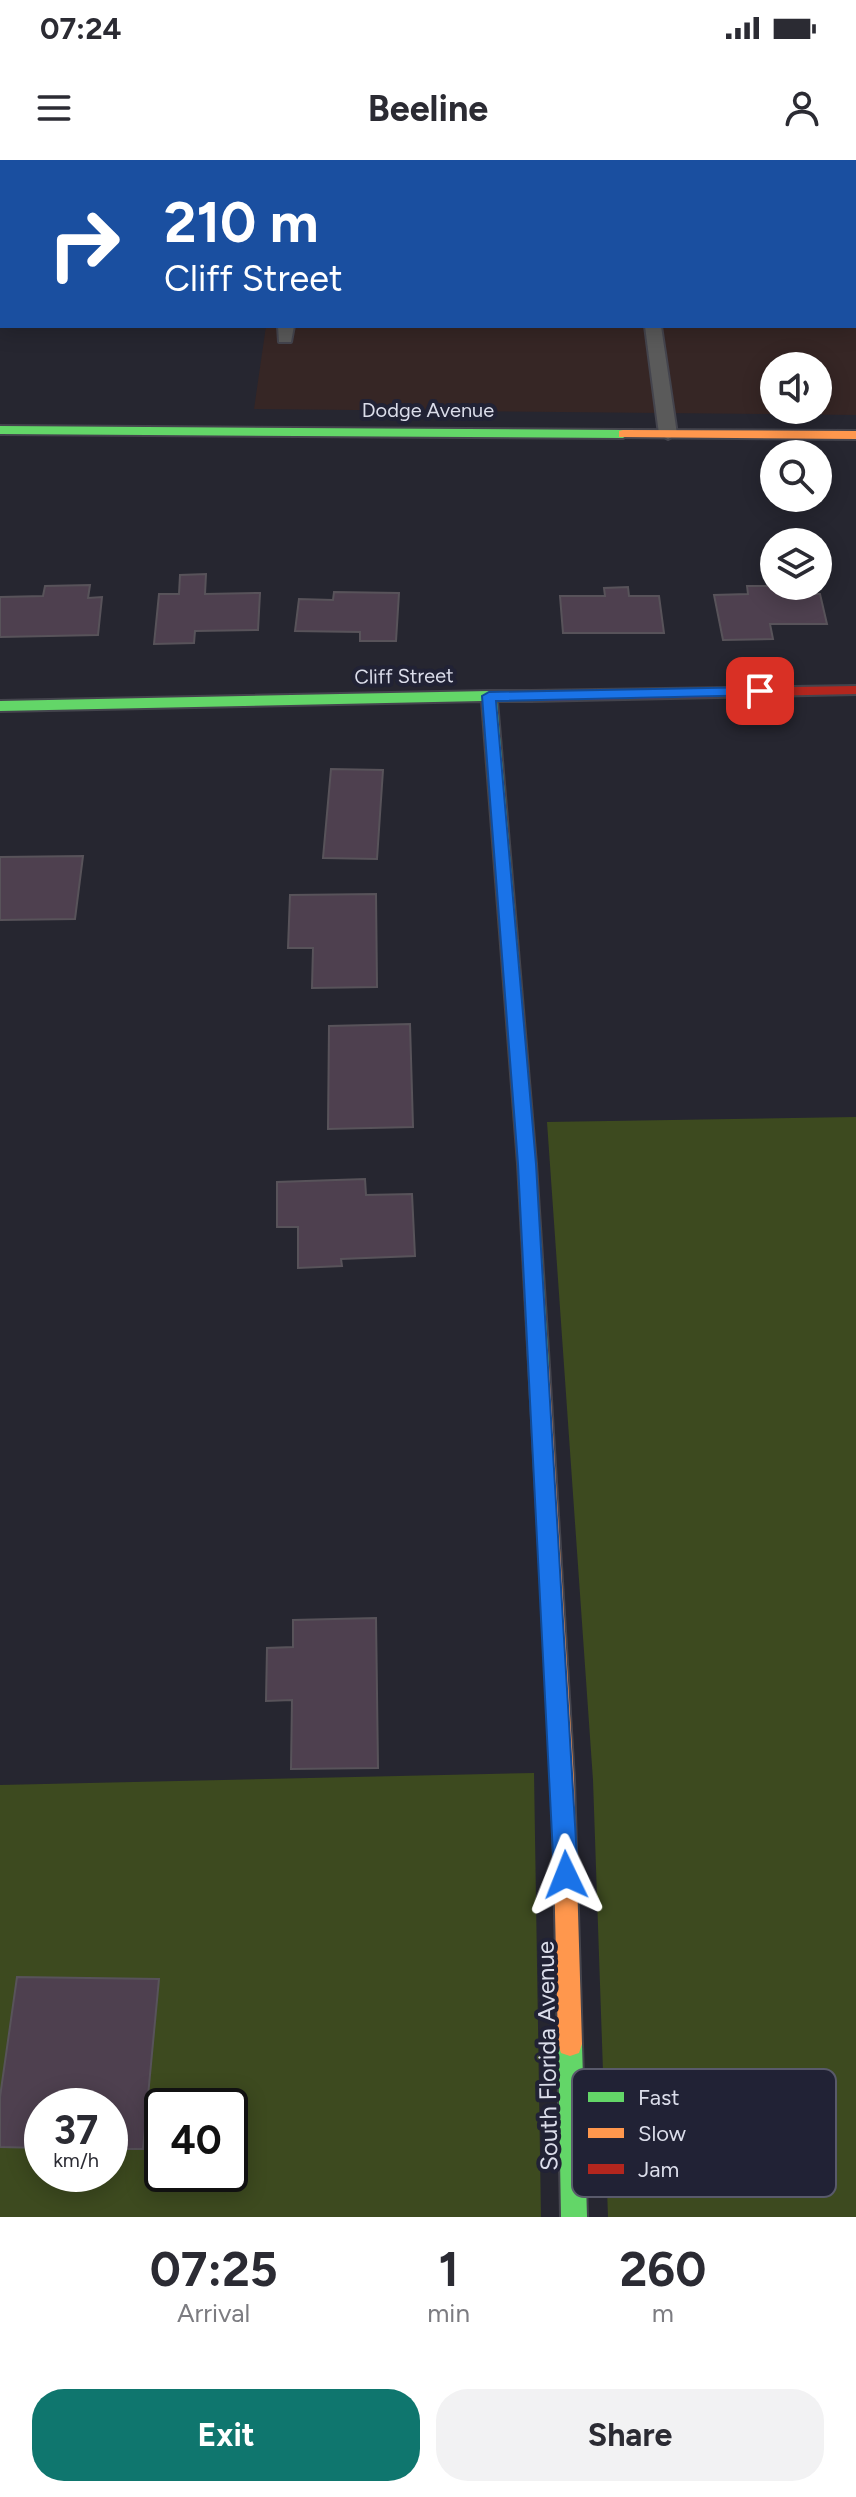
<!DOCTYPE html>
<style>
body{margin:0;font-family:Figtree,sans-serif;background:#f2f2f3;color:#2b2b33;height:100vh;display:flex;flex-direction:column;font-size:30px;white-space:nowrap}
*{box-sizing:border-box;margin:0}
p{font-size:26px;color:#7c7c81}
.icon{flex:none;width:44px;height:44px;fill:none;stroke:currentColor;stroke-width:2;stroke-linecap:round;stroke-linejoin:round}
.map{position:relative;height:2057px;overflow:hidden}
.details{display:flex;flex-direction:column;background:#fff;flex:1}
.details>*{flex:none}
.guide{position:absolute;left:0px;top:0px;width:856px;height:168px;box-shadow:0 4px 20px #0003;background:#1a4fa0;color:#fff;overflow:hidden}
.controls{position:absolute;left:760px;top:192px;display:grid;gap:16px}
.controls a{display:grid;place-items:center;width:72px;height:72px;border-radius:50%;background:#fff;box-shadow:0 4px 20px #0003;font-size:40px}
.speed{position:absolute;left:24px;top:1928px;display:flex;gap:16px;font-size:40px;font-weight:700;text-align:center}
.speed>*{display:grid;place-content:center;width:104px;height:104px;border-radius:50%;background:#fff;box-shadow:0 4px 20px #0003;line-height:1}
.speed small{font-size:20px;font-weight:400}
.speed .limit{border:4px solid #111;border-radius:12px;background:#fff;color:#111}
.pin{position:absolute;display:grid;place-items:center;width:68px;height:68px;color:#fff;margin:-34px;border-radius:16px;box-shadow:0 4px 12px #0006}
.me{position:absolute;width:88px;margin:-44px;rotate:358deg;stroke-linejoin:round;filter:drop-shadow(0 0 6px #0008)}
.turn{display:flex;align-items:center;gap:28px;height:168px;padding:0 32px;font-size:36px}
.turn .icon{width:104px;height:104px;stroke-width:2.5}
.turn b{display:block;font-size:56px;line-height:68px}
.eta{display:flex;justify-content:space-evenly;align-items:center;height:136px;text-align:center}
.eta b{font-size:48px;font-weight:700;line-height:56px}
.cta{display:flex;gap:16px;margin-top:auto;padding:16px 32px}
.cta a{flex:1;height:92px;border-radius:32px;background:#0f766e;color:#fff;font-size:32px;font-weight:700;line-height:92px;text-align:center}
.cta a+a{background:#f2f2f3;color:#2b2b33}
.status{display:flex;justify-content:space-between;align-items:center;height:56px;padding:0 40px;background:#fff;direction:ltr}
.status svg{height:22px;fill:currentColor}
header{display:flex;justify-content:space-between;align-items:center;height:104px;padding:0 32px;background:#fff;font-size:36px;font-weight:700}
.map>svg:first-child{display:block}
.commercial{fill:#362625;fill-rule:evenodd}
.forest{fill:#3d4a1f;fill-rule:evenodd}
.building{fill:#4e404f;stroke:#58535a;stroke-width:2}
.lines{fill:none;stroke-linecap:round;stroke-linejoin:round}
.lane-casing{stroke:#44444d;stroke-width:4}
.fast-casing{stroke:#44444d;stroke-width:4}
.slow-casing{stroke:#44444d;stroke-width:4}
.jam-casing{stroke:#44444d;stroke-width:4}
.lane{fill:#5a5a5a;fill-rule:evenodd}
.fast{fill:#63d668;fill-rule:evenodd}
.slow{fill:#ff974d;fill-rule:evenodd}
.jam{fill:#b3261e;fill-rule:evenodd}
.route{fill:#1a73e8;stroke:#114b97;stroke-width:2}
.labels{text-anchor:middle;dominant-baseline:central;stroke-width:8;stroke-linejoin:round;paint-order:stroke}
.far-street-label{font-size:20px;fill:#dbddea;stroke:#212235}
.street-label{font-size:24px;fill:#dbddea;stroke:#212235}
.key{fill:#212235;stroke:#595a6b;stroke-width:2}
.key-label{font-size:22px;fill:#dbddea}
</style>
<div class="status"><b>07:24</b><svg viewBox="0 0 49 12"><path d="M0 12V9h3v3zM5 12V6h3v6zM10 12V3h3v9zM15 12V0h3v12zM26 1h20v11H26zM47 4h2v5h-2z"/></svg></div>
<header><svg class="icon" aria-label="menu" viewBox="0 0 24 24"><path d="M4 6h16M4 12h16M4 18h16"/></svg>Beeline<svg class="icon" aria-label="person" viewBox="0 0 24 24"><circle cx="12" cy="8" r="4"/><path d="M4 21q1-7 8-7t8 7"/></svg></header>
<div class="map">
<svg width="856" height="2057" viewBox="0 0 856 2057">
<rect width="100%" height="100%" fill="#262630"/>
<!-- commercial -->
<path class="commercial" d="M288 0H856V255L254 249 266 166H854V2ZM774 206H818V250H774Z"/>
<!-- forest -->
<path class="forest" d="M856 957V2057H608L593 1620 547 962Z
M534 1613 541 2057H0V1625ZM42 1946H110V2014H42ZM162 1946H230V2014H162Z"/>
<!-- building -->
<path class="building" d="M504 0H613V2H504Z
M206 414 205 434 260 433 258 470 195 471 194 483 154 484 159 434H179L180 415Z
M90 425 88 438 102 437 98 475 0 477V437L43 436 45 426Z
M747 426H783L784 434H820L827 464H770L773 479 723 480 714 435 748 434Z
M628 427 629 436H659L664 473H563L560 436H605L604 428Z
M334 432 399 433 396 481H360V472L295 471 299 439 333 440Z
M331 609 383 610 377 699 323 698Z
M83 696 75 759 0 760V697Z
M376 734 377 827 312 828 313 788H288L290 735Z
M410 864 413 967 328 969 329 866Z
M365 1019 366 1035 412 1034 415 1096 341 1099 342 1106 298 1108V1067H277V1022Z
M376 1458 378 1608 291 1609 292 1540 266 1541 267 1488 293 1487V1460Z
M17 1817 159 1819 143 1989H110V1946H42V1988L0 1987V1937Z"/>
<g class="lines">
<defs>
<path id="lane" d="M333 0H349V2H333Z
M624 0H640L641 2H625Z
M854 53H856V63H854Z
M278 166H294L291 182H279Z
M645 166H661L677 274 668 279 659 274Z"/>
<path id="fast" d="M0 266 623 270 629 274 623 278 0 274Z
M489 531H531L538 536 531 541H497L536 1004 549 1206 546 1212 539 1214 532 1212 529 1206 518 1004 482 541 0 551V541Z
M570 1872 579 1875 582 1884 587 2057H561L558 1884 561 1875Z"/>
<path id="slow" d="M623 270 856 271V279L619 277V271Z
M539 1198 546 1200 549 1206 574 1620 582 1884 579 1893 570 1896 561 1893 558 1884 552 1620 529 1206 532 1200Z"/>
<path id="jam" d="M856 526V534L531 541 524 536 531 531Z"/>
</defs>
<!-- lane casing -->
<use href="#lane" class="lane-casing"/>
<!-- fast casing -->
<use href="#fast" class="fast-casing"/>
<!-- slow casing -->
<use href="#slow" class="slow-casing"/>
<!-- jam casing -->
<use href="#jam" class="jam-casing"/>
<!-- lane -->
<use href="#lane" class="lane"/>
<!-- fast -->
<use href="#fast" class="fast"/>
<!-- slow -->
<use href="#slow" class="slow"/>
<!-- jam -->
<use href="#jam" class="jam"/>
</g>
<!-- route -->
<path class="route" d="M760 527 767 531 765 535 496 541 536 1004 578 1715 574 1723 566 1727 558 1723 554 1715 518 1004 482 536 489 532Z"/>
<g class="labels">
<!-- far-street labels -->
<g class="far-street-label">
<text x="428" y="250">Dodge Avenue</text>
<text transform="translate(404 516) rotate(-1)">Cliff Street</text>
</g>
<!-- street labels -->
<g class="street-label">
<text transform="translate(547 1896) rotate(-91)">South Florida Avenue</text>
</g>
</g>
<!-- legend -->
<rect x="572" y="1909" width="264" height="128" rx="12" class="key"/>
<rect x="588" y="1932" width="36" height="10" fill="#63d668"/>
<rect x="588" y="1968" width="36" height="10" fill="#ff974d"/>
<rect x="588" y="2004" width="36" height="10" fill="#b3261e"/>
<g class="key-label">
<text x="638" y="1945">Fast</text>
<text x="638" y="1981">Slow</text>
<text x="638" y="2017">Jam</text>
</g>
</svg>
<div class="controls">
<a><svg class="icon" aria-label="sound" viewBox="0 0 24 24"><path d="M4 9h4l5-4v14l-5-4H4zM17 9q2 3 0 6"/></svg></a>
<a><svg class="icon" aria-label="search" viewBox="0 0 24 24"><circle cx="10" cy="10" r="6"/><path d="M15 15l6 6"/></svg></a>
<a><svg class="icon" aria-label="layers" viewBox="0 0 24 24"><path d="M12 4l9 5-9 5-9-5zM3 14l9 5 9-5"/></svg></a>
</div>
<div class="speed"><div>37<small>km/h</small></div><div class="limit">40</div></div>
<div class="pin" style="left:760px;top:531px;background:#d93025"><svg class="icon" aria-label="arrive" viewBox="0 0 24 24"><path d="M6 21V4h12l-3 4 3 4H6"/></svg></div>
<svg class="me" style="left:566px;top:1715px" viewBox="-20 -20 40 40"><path d="M0-17L14 15 0 8-14 15z" fill="#1a73e8" stroke="#fff" stroke-width="4"/></svg>
<div class="guide">
<div class="turn"><svg class="icon" aria-label="right" viewBox="0 0 24 24"><path d="M7 20v-9h11M14 6l5 5-5 5"/></svg><div><b>210 m</b>Cliff Street</div></div>
</div>
</div>
<section class="details">
<div class="eta">
<div><b>07:25</b><p>Arrival</p></div>
<div><b>1</b><p>min</p></div>
<div><b>260</b><p>m</p></div>
</div>
<div class="cta"><a>Exit</a><a>Share</a></div>
</section>
